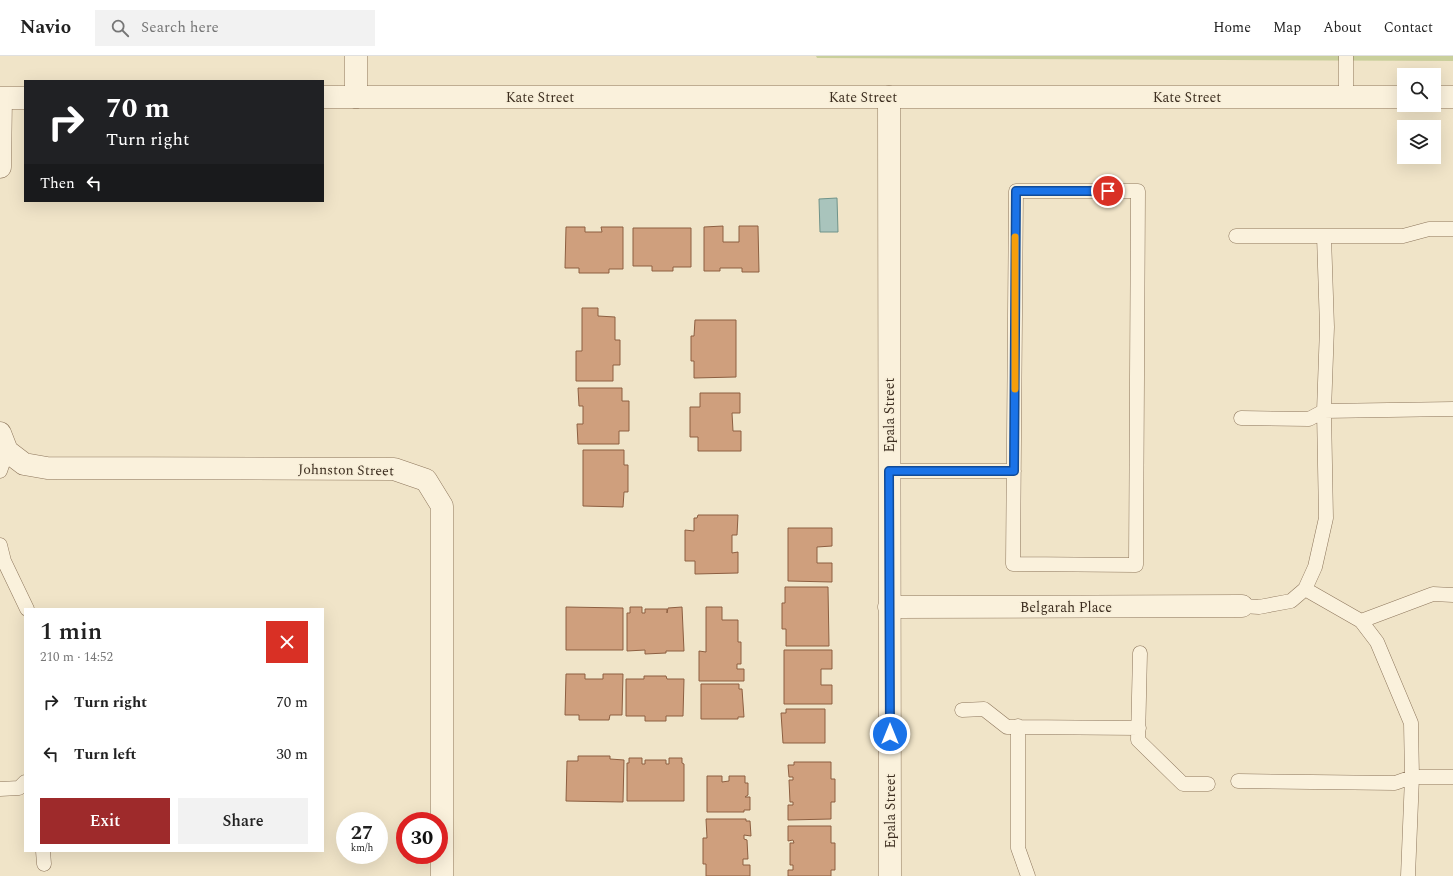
<!DOCTYPE html>
<meta charset="utf-8">
<style>
body{margin:0;font-family:Spectral,serif;background:#f2f2f2;color:#222;height:100vh;display:flex;flex-direction:column;font-size:15px;white-space:nowrap}
*{box-sizing:border-box;margin:0}
p{font-size:13px;color:#767676}
.icon{flex:none;width:22px;height:22px;fill:none;stroke:currentColor;stroke-width:2;stroke-linecap:round;stroke-linejoin:round}
.map{position:relative;flex:1;overflow:hidden}
.side{position:absolute;left:24px;top:552px;width:300px;height:244px;display:flex;flex-direction:column;background:#fff;border-radius:0px;box-shadow:0 4px 16px #0002}
.side>*{flex:none}
.banner{position:absolute;left:24px;top:24px;width:300px;height:122px;border-radius:0px;box-shadow:0 4px 16px #0002;background:#202124;color:#fff;overflow:hidden}
.buttons{position:absolute;left:1397px;top:12px;display:grid;gap:8px}
.buttons a{display:grid;place-items:center;width:44px;height:44px;border-radius:0px;background:#fff;box-shadow:0 4px 16px #0002;font-size:20px}
.speed{position:absolute;left:336px;top:756px;display:flex;gap:8px;font-size:20px;font-weight:700;text-align:center}
.speed>*{display:grid;place-content:center;width:52px;height:52px;border-radius:50%;background:#fff;box-shadow:0 4px 16px #0002;line-height:1}
.speed small{font-size:10px;font-weight:400}
.speed .limit{border:6px solid #d22;background:#fff;color:#111}
.pin{position:absolute;display:grid;place-items:center;width:34px;height:34px;color:#fff;margin:-17px;border:2px solid #fff;border-radius:50%;box-shadow:0 1px 4px #0007}
.me{position:absolute;width:44px;margin:-22px;rotate:0deg;stroke-linejoin:round;filter:drop-shadow(0 0 3px #0008)}
.turn{display:flex;align-items:center;gap:14px;height:84px;padding:0 16px;font-size:18px}
.turn .icon{width:52px;height:52px;stroke-width:2.5}
.turn b{display:block;font-size:28px;line-height:34px}
.then{display:flex;align-items:center;height:38px;padding:0 16px;background:#0003;gap:8px;font-size:15px}
.round{display:grid;place-items:center;flex:none;width:42px;height:42px;border-radius:0px;background:#f2f2f2}
.summary{display:flex;align-items:center;justify-content:space-between;height:68px;padding:0 16px}
h1{font-size:24px;font-weight:600;line-height:30px}
.action{display:flex;gap:8px;margin-top:auto;padding:8px 16px}
.action a{flex:1;height:46px;border-radius:0px;background:#9e2a2b;color:#fff;font-size:16px;font-weight:600;line-height:46px;text-align:center}
.action a+a{background:#f2f2f2;color:#222}
ul{padding:0;list-style:none}
li{display:flex;align-items:center;gap:12px;height:52px;padding:0 16px}
li div{flex:1}
li b{display:block;font-size:15px}
li em{font-style:normal}
header{display:flex;align-items:center;gap:24px;box-sizing:border-box;height:56px;padding:0 20px;background:#fff;border-bottom:1px solid #e0e0e0}
header strong{font-size:19px}
nav{display:flex;gap:22px;margin-inline-start:auto;font-size:14px}
.search{width:280px;height:36px;background:#f2f2f2;display:flex;align-items:center;gap:10px;box-sizing:border-box;padding:0 14px;border-radius:0px;color:#767676;font-size:15px}
.map>svg:first-child{display:block}
.green{fill:#c9cf9b}
.water{fill:#a9c4bc;stroke:#6f938a}
.building{fill:#cf9f7d;stroke:#8d5f41}
.lines{fill:none;stroke-linecap:round;stroke-linejoin:round}
.service-casing{stroke:#8d765c;stroke-width:15}
.minor-casing{stroke:#8d765c;stroke-width:23}
.tertiary-casing{stroke:#8d765c;stroke-width:23}
.service{stroke:#faf1dc;stroke-width:14}
.minor{stroke:#faf1dc;stroke-width:22}
.tertiary{stroke:#faf1dc;stroke-width:22}
.route-casing{stroke:#114b97;stroke-width:10}
.route{stroke:#1a73e8;stroke-width:7}
.slow{stroke:#f59e0b;stroke-width:7}
.labels{text-anchor:middle;dominant-baseline:central;stroke-width:3;stroke-linejoin:round;paint-order:stroke}
.street-label{font-size:14px;fill:#3d2e20;stroke:#f7eed8}
</style>
<header>
<strong>Navio</strong>
<div class="search"><svg class="icon" aria-label="search" viewBox="0 0 24 24"><circle cx="10" cy="10" r="6"/><path d="M15 15l6 6"/></svg>Search here</div>
<nav><a>Home</a><a>Map</a><a>About</a><a>Contact</a></nav>
</header>
<div class="map">
<svg width="1453" height="820" viewBox="0 0 1453 820">
<rect width="100%" height="100%" fill="#f0e4c8"/>
<!-- green -->
<path class="green" d="M816 0H1453V5L817 2Z"/>
<!-- water -->
<path class="water" d="M837 142 838 176H820L819 143Z"/>
<!-- building -->
<path class="building" d="M723 170V186H739V170H758L759 216H742V212H720V215H704V171Z
M566 171H585V176H602L601 171H623V213H609V217H579V212H565Z
M633 172H691V211H673V215H652V210H633Z
M582 252H598V260L615 261V284H620V309H613V325H576V295H582Z
M695 264H736V321L694 322V305H691V280H694Z
M578 332H622V345H629V375H619V388H578L577 368H583V350H579Z
M700 337H740V357H732L733 375H741V395H698V381H690V351H700Z
M583 394H624V409H628V436H624L623 451 583 450Z
M698 459H738L737 479H732V497L738 496V517L695 518V505H685V474L694 475V462H697Z
M788 472H832V490L817 491V507H832V526L788 525Z
M785 531H828L829 590H786V573H782V547H785Z
M566 551 623 552V594H566Z
M630 551H642V557H645V553H667V557L668 552 682 551 684 595H666V597L645 598V594L627 595V557H630Z
M706 551H722V564H738V586H741V608H737V613H744V625H699V595L706 596Z
M784 594H832V613H821V629H832V648H784Z
M566 618H585V623H603V618H623L622 659H610L609 664H579V659H565Z
M644 620H666L667 623H684L683 660H666V665H645V660H626V623H644Z
M701 628H739V633H742L744 661H738V663H701Z
M786 653H825V687H783L781 657H786Z
M578 700H610V703L624 704 623 746 566 745 567 705H578Z
M629 702H642V708H645V704H666V708H669V702H682V707L684 708V745H627V707H629Z
M794 706H831V723H835V746H831V763L788 764V749H793V746H790L789 724H793V721H789L788 709H794Z
M707 720H722V726L729 725V720H745V727H748V739L745 741H750V754H744V756H707Z
M706 763H746V765H750L751 780 744 779V783L747 784 748 803H743V809H750V820H706V808H703V782H707Z
M788 770H831V787H835V814H831V820H788V814H793V809H790V787H794L793 784 788 785Z"/>
<g class="lines">
<defs>
<path id="service" d="M1346 0V41
M1016 135H1138L1136 509 1013 508Z
M1236 180H1403L1429 173H1453
M1241 362 1309 363 1324 355 1453 353
M0 415 7 395
M889 415H1014
M0 489 4 505 27 553
M1305 533 1361 565 1377 586 1411 667 1412 721 1408 820
M1242 550 1259 551 1291 545 1305 533 1315 511 1326 462 1324 355 1327 271 1324 180
M1361 565 1433 538 1453 539
M1140 597 1138 684 1183 728H1208
M962 654 984 653 1007 671 1139 672
M1018 670V792L1028 820
M1238 725 1395 727 1412 721H1453
M0 733 19 732 25 726
M43 795 44 808"/>
<path id="minor" d="M323 41H356
M889 41 890 820
M0 42H25
M0 111 1 42
M0 377 7 395 24 408 47 412 394 413 426 424 442 450V820
M889 551 1242 550"/>
<path id="tertiary" d="M356 0V41H1404
M1434 41H1453"/>
</defs>
<!-- service casing -->
<use href="#service" class="service-casing"/>
<!-- minor casing -->
<use href="#minor" class="minor-casing"/>
<!-- tertiary casing -->
<use href="#tertiary" class="tertiary-casing"/>
<!-- service -->
<use href="#service" class="service"/>
<!-- minor -->
<use href="#minor" class="minor"/>
<!-- tertiary -->
<use href="#tertiary" class="tertiary"/>
</g>
<g class="lines">
<defs>
<path id="route" d="M890 678 889 415H1014L1016 135H1108"/>
</defs>
<!-- route casing -->
<use href="#route" class="route-casing"/>
<!-- route -->
<use href="#route" class="route"/>
<!-- slow -->
<path class="slow" d="M1015 333V181"/>
</g>
<g class="labels">
<!-- street labels -->
<g class="street-label">
<text x="540" y="41">Kate Street</text>
<text x="863" y="41">Kate Street</text>
<text x="1187" y="41">Kate Street</text>
<text transform="translate(889 359) rotate(-90)">Epala Street</text>
<text transform="translate(346 414) rotate(1)">Johnston Street</text>
<text x="1066" y="551">Belgarah Place</text>
<text transform="translate(890 755) rotate(-90)">Epala Street</text>
</g>
</g>
</svg>
<div class="buttons">
<a><svg class="icon" aria-label="search" viewBox="0 0 24 24"><circle cx="10" cy="10" r="6"/><path d="M15 15l6 6"/></svg></a>
<a><svg class="icon" aria-label="layers" viewBox="0 0 24 24"><path d="M12 4l9 5-9 5-9-5zM3 14l9 5 9-5"/></svg></a>
</div>
<div class="speed"><div>27<small>km/h</small></div><div class="limit">30</div></div>
<div class="pin" style="left:1108px;top:135px;background:#d93025"><svg class="icon" aria-label="arrive" viewBox="0 0 24 24"><path d="M6 21V4h12l-3 4 3 4H6"/></svg></div>
<svg class="me" style="left:890px;top:678px" viewBox="-20 -20 40 40"><circle r="17" fill="#1a73e8" stroke="#fff" stroke-width="3"/><path d="M0-11L8 9 0 5-8 9z" fill="#fff"/></svg>
<div class="banner">
<div class="turn"><svg class="icon" aria-label="right" viewBox="0 0 24 24"><path d="M7 20v-9h11M14 6l5 5-5 5"/></svg><div><b>70 m</b>Turn right</div></div>
<div class="then">Then<svg class="icon" aria-label="left" viewBox="0 0 24 24"><path d="M17 20v-9H6M10 6l-5 5 5 5"/></svg></div>
</div>
<section class="side">
<div class="summary"><div><h1>1 min</h1><p>210 m · 14:52</p></div><a class="round" style="background:#d93025;color:#fff"><svg class="icon" aria-label="close" viewBox="0 0 24 24"><path d="M6 6l12 12M18 6L6 18"/></svg></a></div>
<ul>
<li><svg class="icon" aria-label="right" viewBox="0 0 24 24"><path d="M7 20v-9h11M14 6l5 5-5 5"/></svg><div><b>Turn right</b></div><em>70 m</em></li>
<li><svg class="icon" aria-label="left" viewBox="0 0 24 24"><path d="M17 20v-9H6M10 6l-5 5 5 5"/></svg><div><b>Turn left</b></div><em>30 m</em></li>
</ul>
<div class="action"><a>Exit</a><a>Share</a></div>
</section>
</div>
